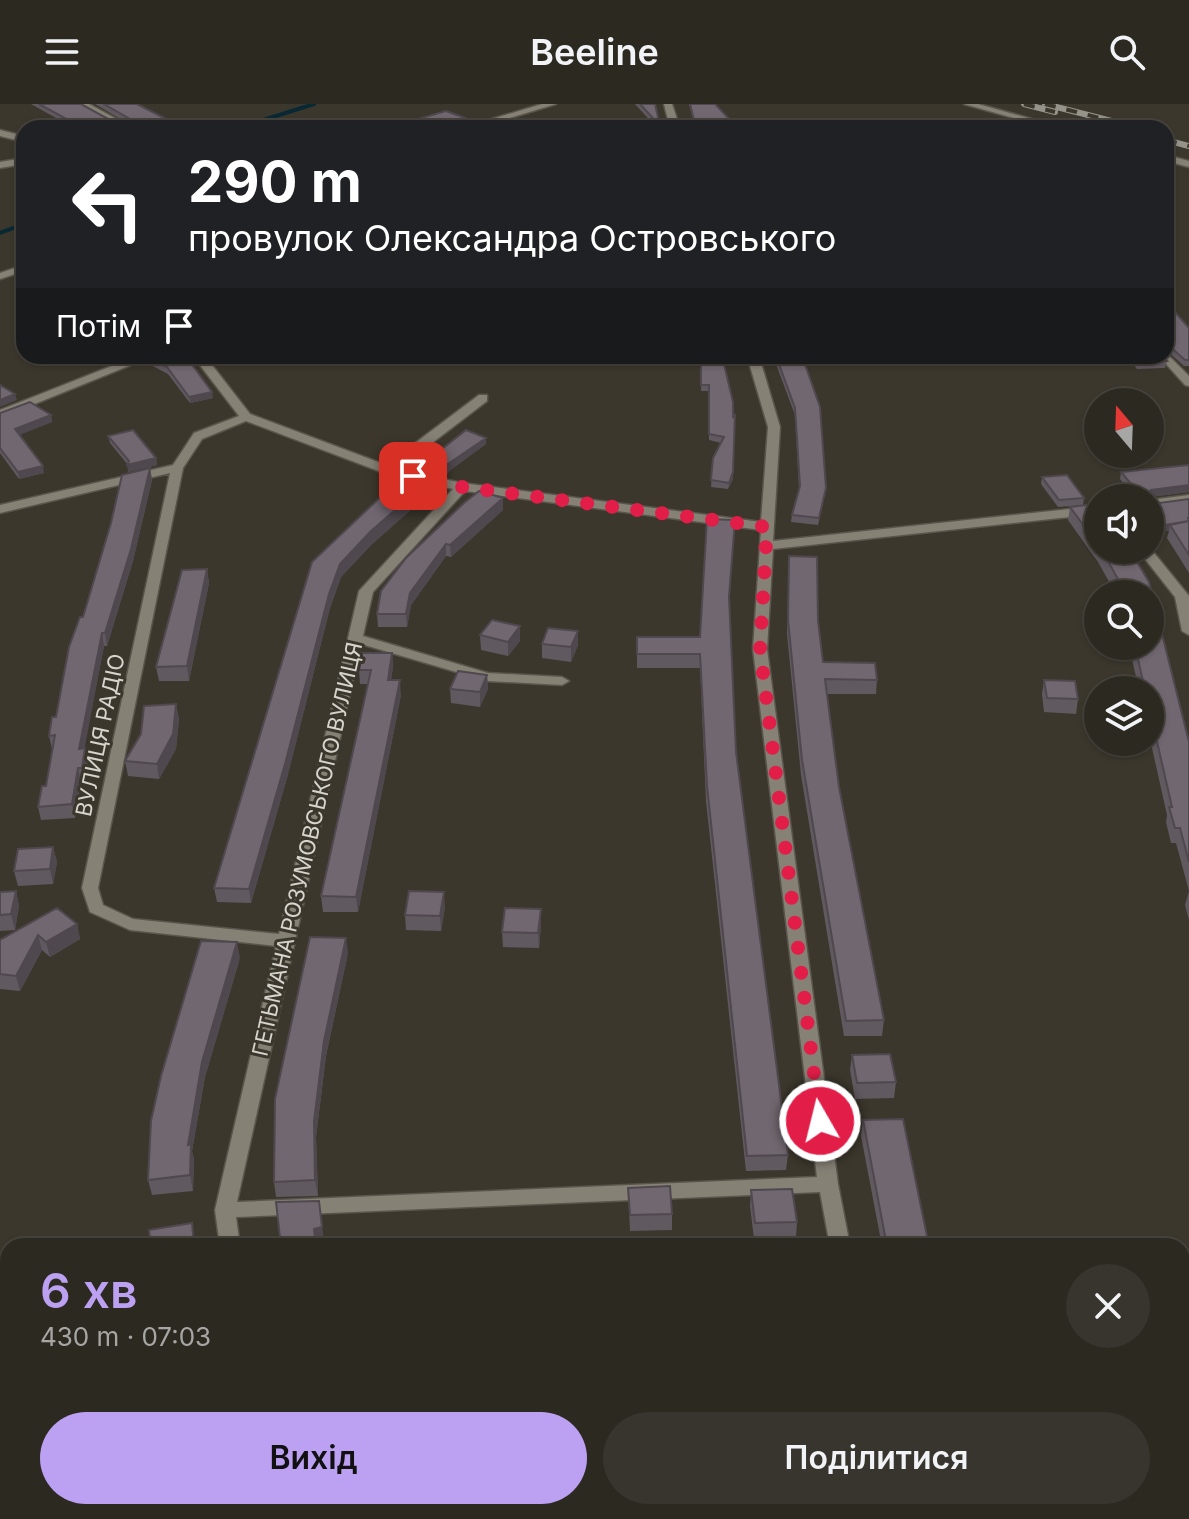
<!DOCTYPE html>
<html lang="uk">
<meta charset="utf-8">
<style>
body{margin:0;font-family:Inter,sans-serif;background:#38352e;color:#f1f3f6;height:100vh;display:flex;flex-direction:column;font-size:30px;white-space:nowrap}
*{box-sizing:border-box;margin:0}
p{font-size:26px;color:#a6a6a5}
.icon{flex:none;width:44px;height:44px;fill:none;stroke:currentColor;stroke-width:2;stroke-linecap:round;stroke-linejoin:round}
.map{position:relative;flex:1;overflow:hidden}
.drawer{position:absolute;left:0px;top:1134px;width:1190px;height:282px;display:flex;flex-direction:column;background:#2c2921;border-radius:24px 24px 0 0;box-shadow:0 2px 6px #0004,0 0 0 2px #48453f}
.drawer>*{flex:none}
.banner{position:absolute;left:16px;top:16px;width:1158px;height:244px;border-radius:24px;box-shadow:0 2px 6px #0004,0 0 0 2px #48453f;background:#202124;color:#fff;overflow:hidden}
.needle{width:52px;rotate:341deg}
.tools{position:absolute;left:1084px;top:284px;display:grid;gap:16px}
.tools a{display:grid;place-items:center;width:80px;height:80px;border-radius:50%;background:#2c2921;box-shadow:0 2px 6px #0004,0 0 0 2px #48453f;font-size:40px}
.pin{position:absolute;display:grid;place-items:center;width:68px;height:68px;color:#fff;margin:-34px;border-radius:16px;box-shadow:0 4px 12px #0006}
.me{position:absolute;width:88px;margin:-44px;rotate:352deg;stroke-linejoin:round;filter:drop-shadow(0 0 6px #0008)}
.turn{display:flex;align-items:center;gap:28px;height:168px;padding:0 40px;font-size:36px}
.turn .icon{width:104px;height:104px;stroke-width:2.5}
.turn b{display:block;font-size:56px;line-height:68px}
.then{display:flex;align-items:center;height:76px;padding:0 40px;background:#0003;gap:16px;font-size:30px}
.round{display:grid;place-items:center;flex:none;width:84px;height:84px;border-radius:42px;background:#38352e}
.head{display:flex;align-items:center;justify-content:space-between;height:136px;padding:0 40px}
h1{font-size:48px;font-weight:600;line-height:60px;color:#bca0f2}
.action{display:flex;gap:16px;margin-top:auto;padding:16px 40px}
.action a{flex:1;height:92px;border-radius:48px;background:#bca0f2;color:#111;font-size:32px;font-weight:600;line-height:92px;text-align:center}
.action a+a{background:#38352e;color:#f1f3f6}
header{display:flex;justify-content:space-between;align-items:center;height:104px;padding:0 40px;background:#2c2921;font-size:36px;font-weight:600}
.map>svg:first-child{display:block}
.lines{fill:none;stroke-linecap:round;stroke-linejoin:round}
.stream{stroke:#082934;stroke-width:4}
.minor-casing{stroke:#59554c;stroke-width:3}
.minor{fill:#868175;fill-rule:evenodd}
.rail-casing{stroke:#96938a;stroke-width:6}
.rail{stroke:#3b372c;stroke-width:4;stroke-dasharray:11;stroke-linecap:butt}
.wall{fill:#615960}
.shaded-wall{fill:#4f484e}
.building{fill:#716770;stroke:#4f484e;stroke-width:2}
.route{stroke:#e11d48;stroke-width:14;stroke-dasharray:0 25.2}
.labels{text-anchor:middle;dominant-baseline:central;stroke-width:6;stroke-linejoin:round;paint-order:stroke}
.street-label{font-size:22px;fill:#d6d4cd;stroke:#3b372c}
</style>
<header><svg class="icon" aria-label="menu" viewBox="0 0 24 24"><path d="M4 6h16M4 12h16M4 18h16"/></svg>Beeline<svg class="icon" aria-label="search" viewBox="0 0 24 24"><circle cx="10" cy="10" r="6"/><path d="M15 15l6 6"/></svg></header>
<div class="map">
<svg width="1189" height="1415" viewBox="0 0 1189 1415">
<rect width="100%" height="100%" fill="#3b372c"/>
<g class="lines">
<!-- stream -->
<path class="stream" d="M238 24 314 0
M0 129 24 120"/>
<defs>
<path id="minor" d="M78 0H89L133 24H121Z
M542 0H556L477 24H462Z
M664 0H672L680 24H670Z
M964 0H978L1064 24H1049Z
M0 26 24 32V38L0 32Z
M1166 51 1189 57V63L1166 57Z
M24 54V60L0 64V58Z
M24 161V167L0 175V169Z
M1166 249 1189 272V282L1185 281 1159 252H1166Z
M137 252H153L0 314V306Z
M193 252H205L250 310 386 361 479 291H487V297L398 365 462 379 761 418 768 323 747 252H759L780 323 773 437 1098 402V410L773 445 767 545 838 1080 850 1142H830L820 1088 236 1113 240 1142H220L215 1106 276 842 130 826 90 808 82 784 170 369 0 409V401L173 361 194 329 239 312ZM246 317 384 369 453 385 359 487 279 830 133 815 103 801 98 784 183 364 202 335ZM465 387 761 426 753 545 817 1073 237 1098 361 540 487 577 562 581 569 577 562 573 488 569 363 532 373 488Z
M1189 391V399L1150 404V396Z
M1150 444 1189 492V531L1182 527 1175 493 1138 446H1150Z
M256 1408H280L281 1415H257Z
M881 1408H905L907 1415H883Z"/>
</defs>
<!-- minor casing -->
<use href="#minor" class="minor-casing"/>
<!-- minor -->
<use href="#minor" class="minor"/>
<defs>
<path id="rail" d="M1024 0 1055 8
M1045 0 1139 24
M1166 36 1189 42"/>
</defs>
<!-- rail casing -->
<use href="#rail" class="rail-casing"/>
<!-- rail -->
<use href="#rail" class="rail"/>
</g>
<!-- wall -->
<path class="wall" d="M31 0H81L119 21 132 22 95 0H137L171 23 166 24H74Z
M635 0H655L660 24H657Z
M689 0H715L732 18 731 24H695Z
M1166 198 1189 224V262H1184L1166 246Z
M144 252 194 259 192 260 213 294 190 299 168 270 145 258Z
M699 252H722L733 375 728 385 711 383 713 354 721 339 709 336V287H701L702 261Z
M773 252H802L826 384 818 421 791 418 792 411 799 385 795 311Z
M1127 252H1162L1167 257 1165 264 1137 265Z
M0 309 51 311 52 318 20 330 44 369 19 375 0 349Z
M108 332 156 354 157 361 128 368V361L110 339Z
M486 334V340L449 367 446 372 423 367 422 361Z
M1189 361V388L1150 393V394H1136L1120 375 1121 368Z
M150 364 152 376 133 457 107 542H104L84 644 88 658 85 677 81 678 75 714 41 716 38 703 46 682 53 645H52L49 632 56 613 83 513Z
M1042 373 1084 394 1083 401 1058 403 1041 380Z
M432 376V383L414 397H413V404L371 441 341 473 330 504 287 674 251 799 217 798 214 784 312 458 392 386V384Z
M1150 394 1152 400 1189 395V469L1167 434 1169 427H1164L1150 411Z
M1095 400 1098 404V446H1130L1149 478 1189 638V787L1176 739H1171L1166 718 1167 711 1150 635V586H1139L1129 542H1150V490H1116L1098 458 1068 416 1070 403Z
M503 406 451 453 446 452 411 501 407 523H378L377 510 406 454Z
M789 452 818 517 823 558 877 576 876 590H827L839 683 884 916 882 932H844L801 671 787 530Z
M207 465 209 479 189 577H159L156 563Z
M729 496 736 648 788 1051 786 1066 746 1067 706 697 700 564H637V533H700Z
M520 522V537L508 552 481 546 480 531Z
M542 540 578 541 571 558 542 554Z
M392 549 393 563 391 576 401 591 358 808H323L321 792 368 580H360L359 566Z
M487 571 488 585 480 603 451 599 450 585Z
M1044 576 1078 595 1076 610 1044 608 1042 590Z
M176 600 179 615 176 645 159 675 128 672 125 657Z
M53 743 57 758 53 780 18 782 14 767Z
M16 787 19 802 15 826 0 827V788Z
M1189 787V816L1185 801Z
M445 803 441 827 406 826 405 811Z
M541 805V820L539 844 503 843 502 828Z
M77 820 80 835 50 853 42 846 20 887 0 885V836Z
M348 849 326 952 316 1033 318 1092 276 1093 274 1078Z
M240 854 205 973 192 1047 194 1056 193 1087 152 1091 148 1076Z
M852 951 896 978 894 994 855 995 850 966Z
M863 1016 929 1142H882L861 1032Z
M628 1084 672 1110V1126L630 1127Z
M751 1086 797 1118 796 1134 754 1135 750 1102Z
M787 1408H839L840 1415H787Z
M932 1408H984L986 1415H934Z"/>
<!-- shaded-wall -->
<path class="shaded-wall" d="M465 14 466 20 459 22V17Z
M170 17 171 23 166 24H144Z
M212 288 213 294 190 299 189 293Z
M15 290 17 296 0 303V296Z
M51 311 52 318 17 332 15 325Z
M486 334V340L449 367 446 372V366L448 360Z
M156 354 157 361 128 368 127 361Z
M43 362 44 369 19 375 18 368Z
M150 364 152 376 133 457 107 542 105 529Z
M733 368V375L728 385 729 379Z
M432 376V383L414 397V391Z
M1189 381V388L1150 393 1148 389 1151 386Z
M412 391 413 404 371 441 341 473 330 504 287 674 251 799 249 785 329 490 340 460 370 428Z
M503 394V406L451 453 450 441Z
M1189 414V425L1170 421 1169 427H1164L1165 421Z
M446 440V452L411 501 407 523 406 510 410 489Z
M207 465 209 479 189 577 187 562Z
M520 522V537L508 552V538Z
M578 527V541L571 558V543Z
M102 529 104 542 82 658 79 645Z
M392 549 393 563 389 590 388 576Z
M487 571 488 585 480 603V588Z
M400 576 401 591 358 808 356 793Z
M176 600 179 615 176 645 159 675 157 660Z
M85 644 88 658 85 677 82 664Z
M78 664 81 678 75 714 72 700Z
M53 743 57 758 53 780 50 765Z
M16 787 19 802 15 826 11 810Z
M444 788 445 803 441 827 440 812Z
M541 805V820L539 844 538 829Z
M77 820 80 835 50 853 46 838Z
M38 831 42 846 20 887 16 872Z
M346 834 348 849 326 952 316 1033 318 1092 315 1076 314 1017 324 937Z
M237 838 240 854 205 973 192 1047 194 1056 193 1087 190 1071 188 1041 202 958Z
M322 1123 325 1139 316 1141 314 1125Z
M223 1408H225V1415H200Z"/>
<!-- building -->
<path class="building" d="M39 0H81L119 21 132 22 135 18 104 0H137L170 17 144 24H83Z
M640 0H655L660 22Z
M690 0H715L732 18H713L714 24H696Z
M446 7 465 14 459 17 460 21 481 20 490 24H387Z
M1166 198 1189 224V256H1185L1167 240H1166Z
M144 252H193L188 255 212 288 189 293 167 263Z
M701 252H722L733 298V314L735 310 733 368 729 379 711 376 713 354 724 333 709 330V281H701Z
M776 252H802L820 303 826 384 819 414 792 411 800 382 795 304Z
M1133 252H1162L1167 257 1138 259Z
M0 281 15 290 0 296Z
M30 298 51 311 15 325 43 362 18 368 0 344V309Z
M133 326 156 354 127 361 129 357 108 332Z
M466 326 486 334 448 360 446 366 422 361Z
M1189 361V381L1151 386 1148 389 1150 394H1143L1121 368Z
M150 364 131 445 105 529H102L79 645 85 644 82 664H78L72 700 38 703 42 682H46L55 631 49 632 52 613H56L69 543 80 513H83L111 419 122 371Z
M409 371 432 376 414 391 392 384Z
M1067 371 1084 394 1059 396 1042 373Z
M389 385 412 391 370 428 340 460 329 490 285 660 249 785 214 784 312 458Z
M479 387 503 394 450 441 446 440 410 489 406 510H377L381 487 406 454 464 399Z
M1150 394 1152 400 1189 395V414H1188L1189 417 1165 421 1150 402Z
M1095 400 1098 404V441L1070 403Z
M707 415 735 416 729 493 736 648 788 1051 747 1052 707 682 700 550H637V533H700Z
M1189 417V451L1170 421Z
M1102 446H1130L1149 478 1189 638V758L1180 724H1175L1169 703H1172L1150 607V586H1145L1135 542H1150V490H1123L1120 479Z
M789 452 817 453 818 517 823 558 875 559 877 576 825 575 839 683 884 916 846 917 802 656 788 516Z
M207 465 187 562 156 563 182 466Z
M492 516 520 522 508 538 480 531Z
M548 524 578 527 571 543 542 540Z
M362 549H392L388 576H400L356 793 321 792 371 566H359Z
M458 567 487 571 480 588 450 585Z
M1044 576 1075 577 1078 595 1047 594Z
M176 600 173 630 157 660 125 657 141 630 144 602Z
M53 743 50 765 14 767 18 745Z
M16 787 11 810 0 811V788Z
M409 787 444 788 440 812 405 811Z
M57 804 77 820 46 838 38 831 16 872 0 870V836Z
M505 804 541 805 538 829 502 828Z
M310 833 346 834 324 937 314 1017 315 1076 274 1078 275 995Z
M201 837 237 838 202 958 188 1041 191 1040 190 1071 148 1076 151 1017 161 972Z
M890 950 896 978 857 979 852 951Z
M903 1015 929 1142H887L863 1016Z
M670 1082 672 1110 630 1111 628 1084Z
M792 1085 797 1118 755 1119 751 1086Z
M319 1097 322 1123 314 1125 316 1142H281L276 1098Z
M192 1119 194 1142H151L149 1126Z
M173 1408H223V1410L200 1415H174Z
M324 1408H374L376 1415H325Z
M790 1408H839L840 1415H791Z
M938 1408H984L986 1415H940Z"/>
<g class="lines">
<!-- route -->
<path class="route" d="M413 372 462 383 767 423 760 545 820 1017"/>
</g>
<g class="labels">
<!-- street labels -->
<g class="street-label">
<text transform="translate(100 631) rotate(-78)">ВУЛИЦЯ РАДІО</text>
<text transform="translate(307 745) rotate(-77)">ГЕТЬМАНА РОЗУМОВСЬКОГО ВУЛИЦЯ</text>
</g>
</g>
</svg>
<div class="tools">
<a><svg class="needle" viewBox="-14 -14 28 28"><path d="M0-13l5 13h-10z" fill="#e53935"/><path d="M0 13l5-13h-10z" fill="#a6a6a5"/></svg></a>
<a><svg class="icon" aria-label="sound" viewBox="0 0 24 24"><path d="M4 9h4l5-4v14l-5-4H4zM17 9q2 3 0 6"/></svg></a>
<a><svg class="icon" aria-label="search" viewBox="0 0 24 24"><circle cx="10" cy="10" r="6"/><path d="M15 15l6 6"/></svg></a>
<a><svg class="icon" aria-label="layers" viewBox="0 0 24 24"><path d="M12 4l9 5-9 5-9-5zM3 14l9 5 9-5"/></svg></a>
</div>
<div class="pin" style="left:413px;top:372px;background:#d93025"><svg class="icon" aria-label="arrive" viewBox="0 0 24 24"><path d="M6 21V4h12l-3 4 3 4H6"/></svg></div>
<svg class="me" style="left:820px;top:1017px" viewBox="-20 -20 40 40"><circle r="17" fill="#e11d48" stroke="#fff" stroke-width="3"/><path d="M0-11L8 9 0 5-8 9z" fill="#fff"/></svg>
<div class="banner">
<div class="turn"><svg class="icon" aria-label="left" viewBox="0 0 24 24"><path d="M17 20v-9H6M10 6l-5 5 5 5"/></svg><div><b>290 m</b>провулок Олександра Островського</div></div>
<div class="then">Потім<svg class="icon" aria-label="arrive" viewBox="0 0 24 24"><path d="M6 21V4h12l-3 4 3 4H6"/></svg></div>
</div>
<section class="drawer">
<div class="head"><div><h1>6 хв</h1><p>430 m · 07:03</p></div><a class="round"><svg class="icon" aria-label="close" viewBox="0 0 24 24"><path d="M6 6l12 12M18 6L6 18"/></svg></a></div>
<div class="action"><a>Вихід</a><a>Поділитися</a></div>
</section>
</div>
